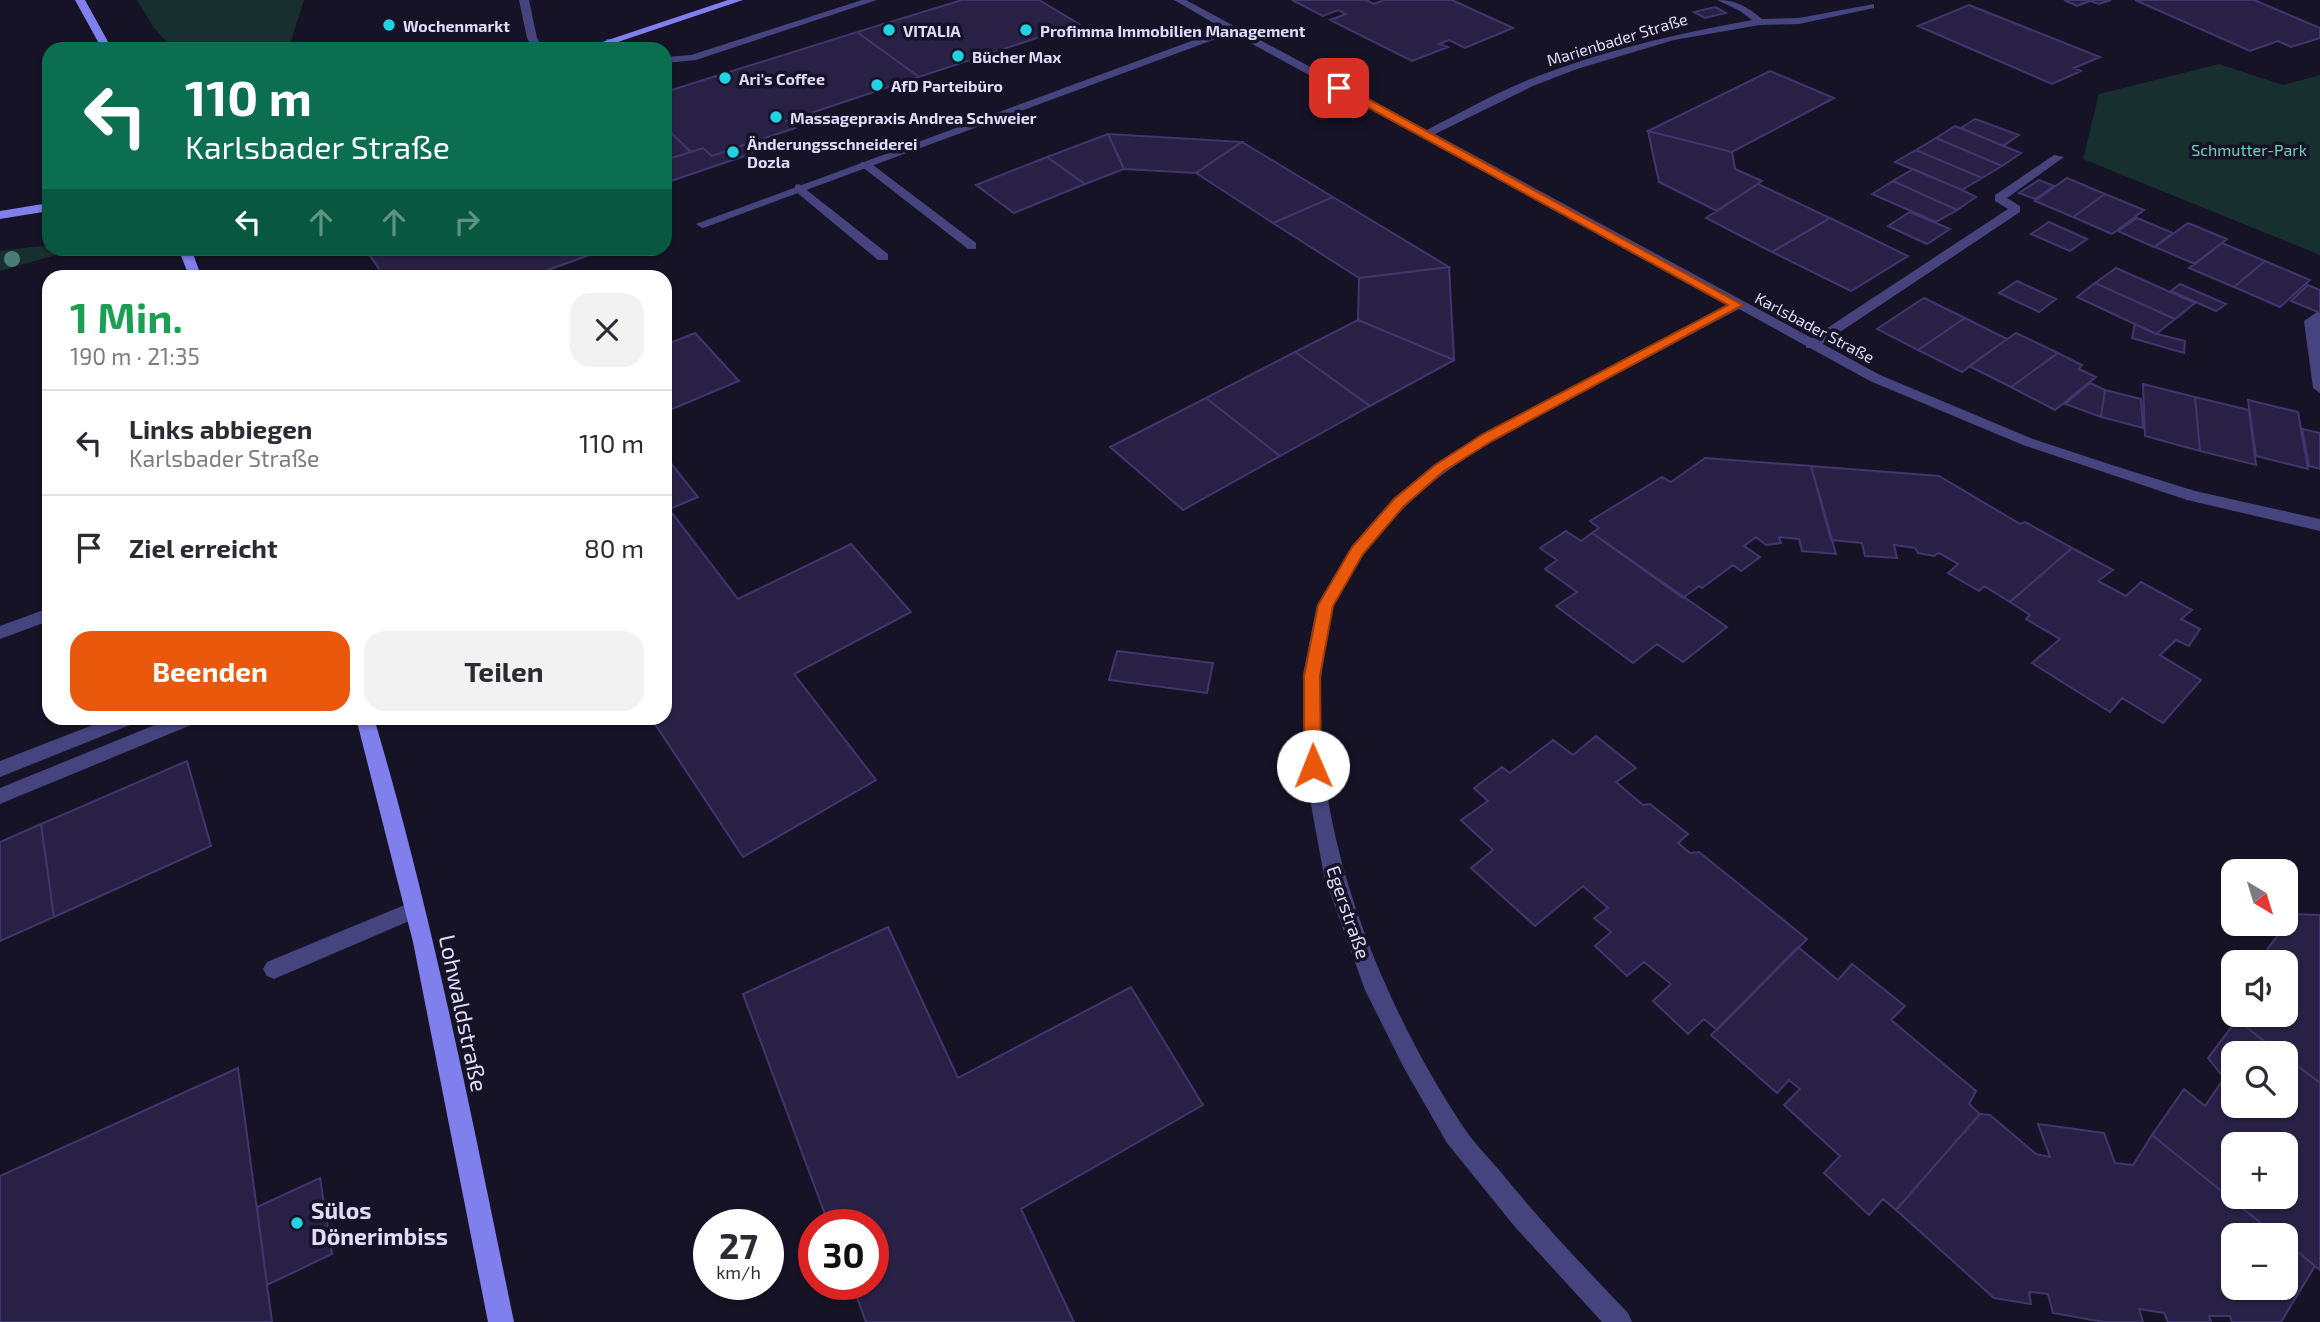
<!DOCTYPE html>
<html lang="de">
<meta charset="utf-8">
<style>
body{margin:0;font-family:"Exo 2",sans-serif;background:#f2f2f3;color:#2b2b33;height:100vh;display:flex;flex-direction:column;font-size:26px;white-space:nowrap}
*{box-sizing:border-box;margin:0}
p{font-size:23px;color:#7c7c81}
.icon{flex:none;width:38px;height:38px;fill:none;stroke:currentColor;stroke-width:2;stroke-linecap:round;stroke-linejoin:round}
.map{position:relative;flex:1;overflow:hidden}
.details{position:absolute;left:42px;top:270px;width:630px;height:455px;display:flex;flex-direction:column;background:#fff;border-radius:21px;box-shadow:0 2px 5px #0004}
.details>*{flex:none}
.top-card{position:absolute;left:42px;top:42px;width:630px;height:214px;border-radius:21px;box-shadow:0 2px 5px #0004;background:#0b6e4f;color:#fff;overflow:hidden}
.needle{width:46px;rotate:142deg}
.fabs{position:absolute;left:2221px;top:859px;display:grid;gap:14px}
.fabs a{display:grid;place-items:center;width:77px;height:77px;border-radius:14px;background:#fff;box-shadow:0 2px 5px #0004;font-size:35px}
.speed{position:absolute;left:693px;top:1209px;display:flex;gap:14px;font-size:35px;font-weight:700;text-align:center}
.speed>*{display:grid;place-content:center;width:91px;height:91px;border-radius:50%;background:#fff;box-shadow:0 2px 5px #0004;line-height:1}
.speed small{font-size:18px;font-weight:400}
.speed .limit{border:10px solid #d22;background:#fff;color:#111}
.pin{position:absolute;display:grid;place-items:center;width:60px;height:60px;color:#fff;margin:-30px;border-radius:14px;box-shadow:0 4px 10px #0006}
.me{position:absolute;width:77px;margin:-38px;rotate:359deg;stroke-linejoin:round;filter:drop-shadow(0 0 5px #0008)}
.turn{display:flex;align-items:center;gap:24px;height:147px;padding:0 28px;font-size:32px}
.turn .icon{width:91px;height:91px;stroke-width:2.5}
.turn b{display:block;font-size:49px;line-height:60px}
.lanes{display:flex;align-items:center;height:66px;padding:0 28px;background:#0003;justify-content:center;gap:35px;direction:ltr}
.lanes .off{opacity:.35}
.round{display:grid;place-items:center;flex:none;width:74px;height:74px;border-radius:21px;background:#f2f2f3}
.summary{display:flex;align-items:center;justify-content:space-between;height:119px;padding:0 28px}
h1{font-size:42px;font-weight:700;line-height:52px;color:#1e9e55}
.action{display:flex;gap:14px;margin-top:auto;padding:14px 28px}
.action a{flex:1;height:80px;border-radius:21px;background:#ea580c;color:#fff;font-size:28px;font-weight:700;line-height:80px;text-align:center}
.action a+a{background:#f2f2f3;color:#2b2b33}
ul{padding:0;list-style:none}
li{display:flex;align-items:center;gap:21px;height:105px;padding:0 28px;border-top:2px solid #e1e1e2}
li div{flex:1}
li b{display:block;font-size:26px}
li em{font-style:normal}
.map>svg:first-child{display:block}
.green{fill:#172f2e}
.building{fill:#282145;stroke:#40366e;stroke-width:2;fill-rule:evenodd}
.lines{fill:none;stroke-linecap:round;stroke-linejoin:round}
.lane{fill:#45447f;fill-rule:evenodd}
.street{fill:#45447f;fill-rule:evenodd}
.secondary{fill:#807fee;fill-rule:evenodd}
.tree{fill:#487c76}
.route{fill:#ea580c;stroke:#983908;stroke-width:2}
.poi-dot{fill:#21d2e2;stroke:#161326;stroke-width:2.5}
.labels{text-anchor:middle;dominant-baseline:central;stroke-width:7;stroke-linejoin:round;paint-order:stroke}
.far-poi-label{font-size:16px;font-weight:bold;fill:#dfdcfb;stroke:#161326;text-anchor:start}
.far-street-label{font-size:16px;fill:#dfdcfb;stroke:#161326}
.far-park-label{font-size:16px;fill:#71d2b8;stroke:#161326}
.street-label{font-size:19px;fill:#dfdcfb;stroke:#161326}
.near-street-label{font-size:23px;fill:#dfdcfb;stroke:#161326}
.near-poi-label{font-size:23px;font-weight:bold;fill:#dfdcfb;stroke:#161326;text-anchor:start}
</style>
<div class="map">
<svg width="2320" height="1322" viewBox="0 0 2320 1322">
<rect width="100%" height="100%" fill="#161326"/>
<!-- green -->
<path class="green" d="M137 0H304L291 41 276 49H173L154 28Z
M2219 64 2283 85 2320 75V255L2083 159 2099 94Z
M49 245V248L77 249 0 271V251Z"/>
<!-- building -->
<path class="building" d="M962 0H1039L1079 24 919 77 857 32Z
M1292 0H1366L1374 4 1384 0H1452L1513 28 1465 48 1449 40 1439 44 1448 47 1412 61 1330 20 1346 14 1338 10 1323 16Z
M2064 0H2111L2099 4 2090 1 2077 6Z
M2135 0H2254L2320 28V38L2291 47 2278 41 2250 51Z
M1969 5 2100 57 2074 68 2081 71 2052 84 1918 26Z
M1715 7 1726 13 1705 18 1694 12Z
M857 32 919 77 787 121 795 128 712 156 703 148 691 152 665 127V92Z
M1770 71 1834 98 1732 152 1648 131Z
M1975 119 2019 135 2003 146 1961 128Z
M1955 126 2021 153 2002 166 1936 138Z
M665 127 691 152 665 160Z
M1648 131 1732 152 1735 169 1762 181 1717 211 1659 182Z
M1108 134 1242 142 1196 173 1124 169Z
M1108 134 1124 169 1085 184 1047 157Z
M1936 138 2002 166 1982 178 1916 150Z
M1242 142 1333 197 1273 223 1196 173Z
M750 143 759 151 665 183V160L703 148 712 156Z
M1916 150 1982 178 1962 190 1895 162Z
M1047 157 1085 184 1014 213 976 185Z
M1913 169 1962 190 1976 197 1957 210 1893 181Z
M2067 178 2105 194 2073 217 2035 201Z
M2039 180 2054 186 2035 199 2019 193Z
M1893 181 1957 210 1936 222 1872 194Z
M1758 184 1830 218 1772 252 1706 218Z
M2105 194 2144 210 2112 234 2073 217Z
M1333 197 1449 267 1359 278 1273 223Z
M1910 212 1950 229 1927 244 1888 226Z
M1830 218 1908 256 1851 291 1772 252Z
M2137 218 2173 233 2154 247 2118 231Z
M2049 222 2087 239 2070 251 2031 234Z
M2188 223 2227 239 2195 264 2155 247Z
M2222 243 2265 261 2234 287 2189 268Z
M371 248H609L531 276H384L366 250Z
M2265 261 2310 280 2280 307 2234 287Z
M1449 267 1454 360 1358 320 1359 278Z
M2116 268 2195 303 2175 319 2095 283Z
M2017 281 2056 299 2039 312 1999 293Z
M2095 283 2175 319 2156 334 2077 297Z
M2180 284 2226 304 2216 311 2171 291Z
M2308 285 2320 290V313L2291 301Z
M1924 298 1965 318 1918 350 1877 329Z
M1965 318 2007 339 1962 372 1918 350Z
M1358 320 1454 360 1370 406 1295 352Z
M2135 324 2157 334 2185 341 2184 353 2132 338Z
M695 333 739 381 665 412V345Z
M2016 333 2058 353 2011 387 1969 366Z
M1295 352 1370 406 1280 456 1206 398Z
M2058 353 2082 365 2079 369 2096 377 2055 410 2011 387Z
M2090 383 2105 390 2101 417 2065 404Z
M2143 384 2195 397 2200 451 2145 436Z
M2105 390 2141 399 2143 428 2101 417Z
M2195 397 2249 410 2256 465 2200 451Z
M1206 398 1280 456 1183 510 1110 447Z
M2248 400 2298 412 2308 469 2256 456Z
M2302 429 2320 433V469L2309 466Z
M665 456 698 497 665 511Z
M1705 458 1811 466 1836 554 1802 551 1799 539 1779 537 1781 543 1766 545 1756 537 1744 546 1760 557 1741 571 1733 565 1702 588 1699 586 1683 598 1592 533 1599 528 1590 521 1662 477 1671 482Z
M1811 466 1939 476 2020 524 2025 522 2072 548 2010 602 1984 586 1979 591 1948 573 1958 564 1939 553 1934 556 1918 553 1915 548 1894 545 1897 558 1865 556 1862 543 1831 540Z
M669 509 738 599 851 544 911 612 794 674 876 780 743 857 651 718H665V511Z
M1566 531 1581 541 1592 533 1727 627 1683 662 1657 644 1633 663 1556 606 1577 592 1545 569 1557 560 1540 548Z
M2072 548 2113 570 2098 581 2126 596 2141 582 2192 610 2181 619 2200 629 2189 646 2176 640 2160 655 2201 680 2163 723 2122 698 2110 712 2032 663 2060 639 2026 619 2030 615 2010 602Z
M1117 651 1213 663 1207 693 1109 680Z
M1596 736 1636 768 1616 782 1643 805 1650 804 1688 834 1678 843 1690 853 1699 852 1807 939 1717 1030 1704 1019 1688 1034 1653 1001 1671 984 1644 962 1627 976 1595 946 1611 932 1594 918 1608 908 1583 886 1535 926 1471 868 1493 850 1461 820 1488 801 1474 788 1502 767 1510 773 1553 740 1573 755Z
M187 761 211 846 54 917 41 824Z
M41 824 54 917 0 941V842Z
M2294 914 2320 915V1083L2286 1057V1054H2281L2237 1020 2241 1015H2286V962L2266 951Z
M888 927 958 1078 1131 987 1203 1105 1021 1209 1074 1322H866L852 1284H873V1225H829L743 994Z
M1798 947 1838 980 1852 964 1905 1006 1891 1020 1976 1091 1969 1104 1980 1114 1896 1210 1883 1199 1869 1215 1824 1173 1840 1156 1784 1105 1800 1089 1789 1080 1777 1093 1711 1035Z
M2237 1020 2281 1054H2233V1106H2286V1057L2320 1083V1270L2286 1242V1236H2277L2152 1135 2184 1089 2205 1106 2224 1078 2208 1058ZM2233 1144H2286V1197H2233Z
M238 1068 272 1322H0V1176Z
M1980 1114 1990 1115 2036 1154 2050 1157 2038 1124 2104 1133 2115 1163 2133 1165 2152 1135 2277 1236H2233V1288H2286V1242L2315 1266 2281 1322H2232L2230 1316H2209L2211 1322H2168L2164 1313 2139 1309 2143 1322H2104L2053 1313 2048 1294 2029 1292 2031 1304 1994 1298 1896 1210Z
M320 1178 332 1254 267 1285 257 1207Z"/>
<g class="lines">
<!-- lane -->
<path class="lane" d="M519 0H529L537 38 543 49H533L527 38Z
M862 0H877L696 60 665 63V57L691 55Z
M606 39H614L633 49H619L606 43Z
M2054 155 2064 157 2007 198 2020 206V212L1816 348H1806V342L2008 209 1995 201V195Z
M861 162H869L976 243V249H968L861 166Z
M799 184 888 254V260H878L795 191V185Z
M2317 312 2320 313V393L2313 388 2304 321Z
M49 608V621L0 639V626Z
M111 718H138L135 723 0 777V761Z
M172 718H199L196 723 0 804V788Z
M414 901 421 904 424 910 421 916 274 979 267 976 263 969 267 962Z"/>
<!-- street -->
<path class="street" d="M1174 0H1186L1427 130C1460 113 1494 94 1528 80 1601 51 1675 34 1752 20L1740 11 1717 0C1736 0 1748 7 1762 19L1799 18 1874 4V8L1799 24 1760 25 1674 40 1577 69 1533 86 1435 134 1880 375 2033 439 2115 466 2195 491 2320 519V531L2187 500 2023 445 1870 381 1739 309C1682 339 1626 369 1570 399 1512 430 1452 460 1405 507 1382 529 1341 579 1333 608 1287 775 1371 987 1462 1125 1473 1142 1487 1156 1500 1171 1540 1221 1584 1267 1628 1313L1632 1322H1602L1515 1227 1447 1143 1404 1068 1365 990 1324 876 1304 766 1303 675 1317 605 1352 546 1393 499 1435 464 1486 432 1729 304 1232 33 706 227 702 228 696 224 1224 29Z"/>
<!-- secondary -->
<path class="secondary" d="M75 0H85L112 49H102Z
M728 0H743L597 49H581Z
M49 203V211L0 219V211Z
M178 248H191L201 276H189Z
M356 718H374C433 917 472 1119 514 1322H488L413 942Z"/>
</g>
<!-- trees -->
<circle class="tree" cx="12" cy="259" r="8"/>
<!-- route -->
<path class="route" d="M1336 85H1343L1743 305 1492 441 1444 471 1404 506 1363 554 1333 606 1320 676 1321 766 1319 771H1307L1304 766V676L1318 605 1352 547 1394 499 1435 465 1483 434 1728 305 1336 90Z"/>
<!-- markers -->
<g class="poi-dot">
<circle cx="389" cy="25" r="7"/>
<circle cx="889" cy="30" r="7"/>
<circle cx="1026" cy="30" r="7"/>
<circle cx="958" cy="56" r="7"/>
<circle cx="725" cy="78" r="7"/>
<circle cx="877" cy="85" r="7"/>
<circle cx="776" cy="117" r="7"/>
<circle cx="733" cy="152" r="7"/>
<circle cx="297" cy="1223" r="7"/>
</g>
<g class="labels">
<!-- far-poi labels -->
<g class="far-poi-label">
<text x="403" y="25">Wochenmarkt</text>
<text x="903" y="30">VITALIA</text>
<text x="1040" y="30">Profimma Immobilien Management</text>
<text x="972" y="56">Bücher Max</text>
<text x="739" y="78">Ari's Coffee</text>
<text x="891" y="85">AfD Parteibüro</text>
<text x="790" y="117">Massagepraxis Andrea Schweier</text>
<text x="747" y="143">Änderungsschneiderei<tspan x="747" dy="18">Dozla</tspan></text>
</g>
<!-- far-street labels -->
<g class="far-street-label">
<text transform="translate(1617 39) rotate(-17)">Marienbader Straße</text>
<text transform="translate(1815 327) rotate(28)">Karlsbader Straße</text>
</g>
<!-- far-park labels -->
<g class="far-park-label">
<text x="2249" y="149">Schmutter-Park</text>
</g>
<!-- street labels -->
<g class="street-label">
<text transform="translate(1349 912) rotate(71)">Egerstraße</text>
</g>
<!-- near-street labels -->
<g class="near-street-label">
<text transform="translate(464 1013) rotate(78)">Lohwaldstraße</text>
</g>
<!-- near-poi labels -->
<g class="near-poi-label">
<text x="311" y="1210">Sülos<tspan x="311" dy="26">Dönerimbiss</tspan></text>
</g>
</g>
</svg>
<div class="fabs">
<a><svg class="needle" viewBox="-14 -14 28 28"><path d="M0-13l5 13h-10z" fill="#e53935"/><path d="M0 13l5-13h-10z" fill="#7c7c81"/></svg></a>
<a><svg class="icon" aria-label="sound" viewBox="0 0 24 24"><path d="M4 9h4l5-4v14l-5-4H4zM17 9q2 3 0 6"/></svg></a>
<a><svg class="icon" aria-label="search" viewBox="0 0 24 24"><circle cx="10" cy="10" r="6"/><path d="M15 15l6 6"/></svg></a>
<a>+</a>
<a>−</a>
</div>
<div class="speed"><div>27<small>km/h</small></div><div class="limit">30</div></div>
<div class="pin" style="left:1339px;top:88px;background:#d93025"><svg class="icon" aria-label="arrive" viewBox="0 0 24 24"><path d="M6 21V4h12l-3 4 3 4H6"/></svg></div>
<svg class="me" style="left:1313px;top:766px" viewBox="-20 -20 40 40"><circle r="19" fill="#fff"/><path d="M0-13L10 11 0 6-10 11z" fill="#ea580c"/></svg>
<div class="top-card">
<div class="turn"><svg class="icon" aria-label="left" viewBox="0 0 24 24"><path d="M17 20v-9H6M10 6l-5 5 5 5"/></svg><div><b>110 m</b>Karlsbader Straße</div></div>
<div class="lanes"><svg class="icon" aria-label="left" viewBox="0 0 24 24"><path d="M17 20v-9H6M10 6l-5 5 5 5"/></svg><svg class="icon off" aria-label="ahead" viewBox="0 0 24 24"><path d="M12 20V5M6 11l6-6 6 6"/></svg><svg class="icon off" aria-label="ahead" viewBox="0 0 24 24"><path d="M12 20V5M6 11l6-6 6 6"/></svg><svg class="icon off" aria-label="right" viewBox="0 0 24 24"><path d="M7 20v-9h11M14 6l5 5-5 5"/></svg></div>
</div>
<section class="details">
<div class="summary"><div><h1>1 Min.</h1><p>190 m · 21:35</p></div><a class="round"><svg class="icon" aria-label="close" viewBox="0 0 24 24"><path d="M6 6l12 12M18 6L6 18"/></svg></a></div>
<ul>
<li><svg class="icon" aria-label="left" viewBox="0 0 24 24"><path d="M17 20v-9H6M10 6l-5 5 5 5"/></svg><div><b>Links abbiegen</b><p>Karlsbader Straße</p></div><em>110 m</em></li>
<li><svg class="icon" aria-label="arrive" viewBox="0 0 24 24"><path d="M6 21V4h12l-3 4 3 4H6"/></svg><div><b>Ziel erreicht</b></div><em>80 m</em></li>
</ul>
<div class="action"><a>Beenden</a><a>Teilen</a></div>
</section>
</div>
